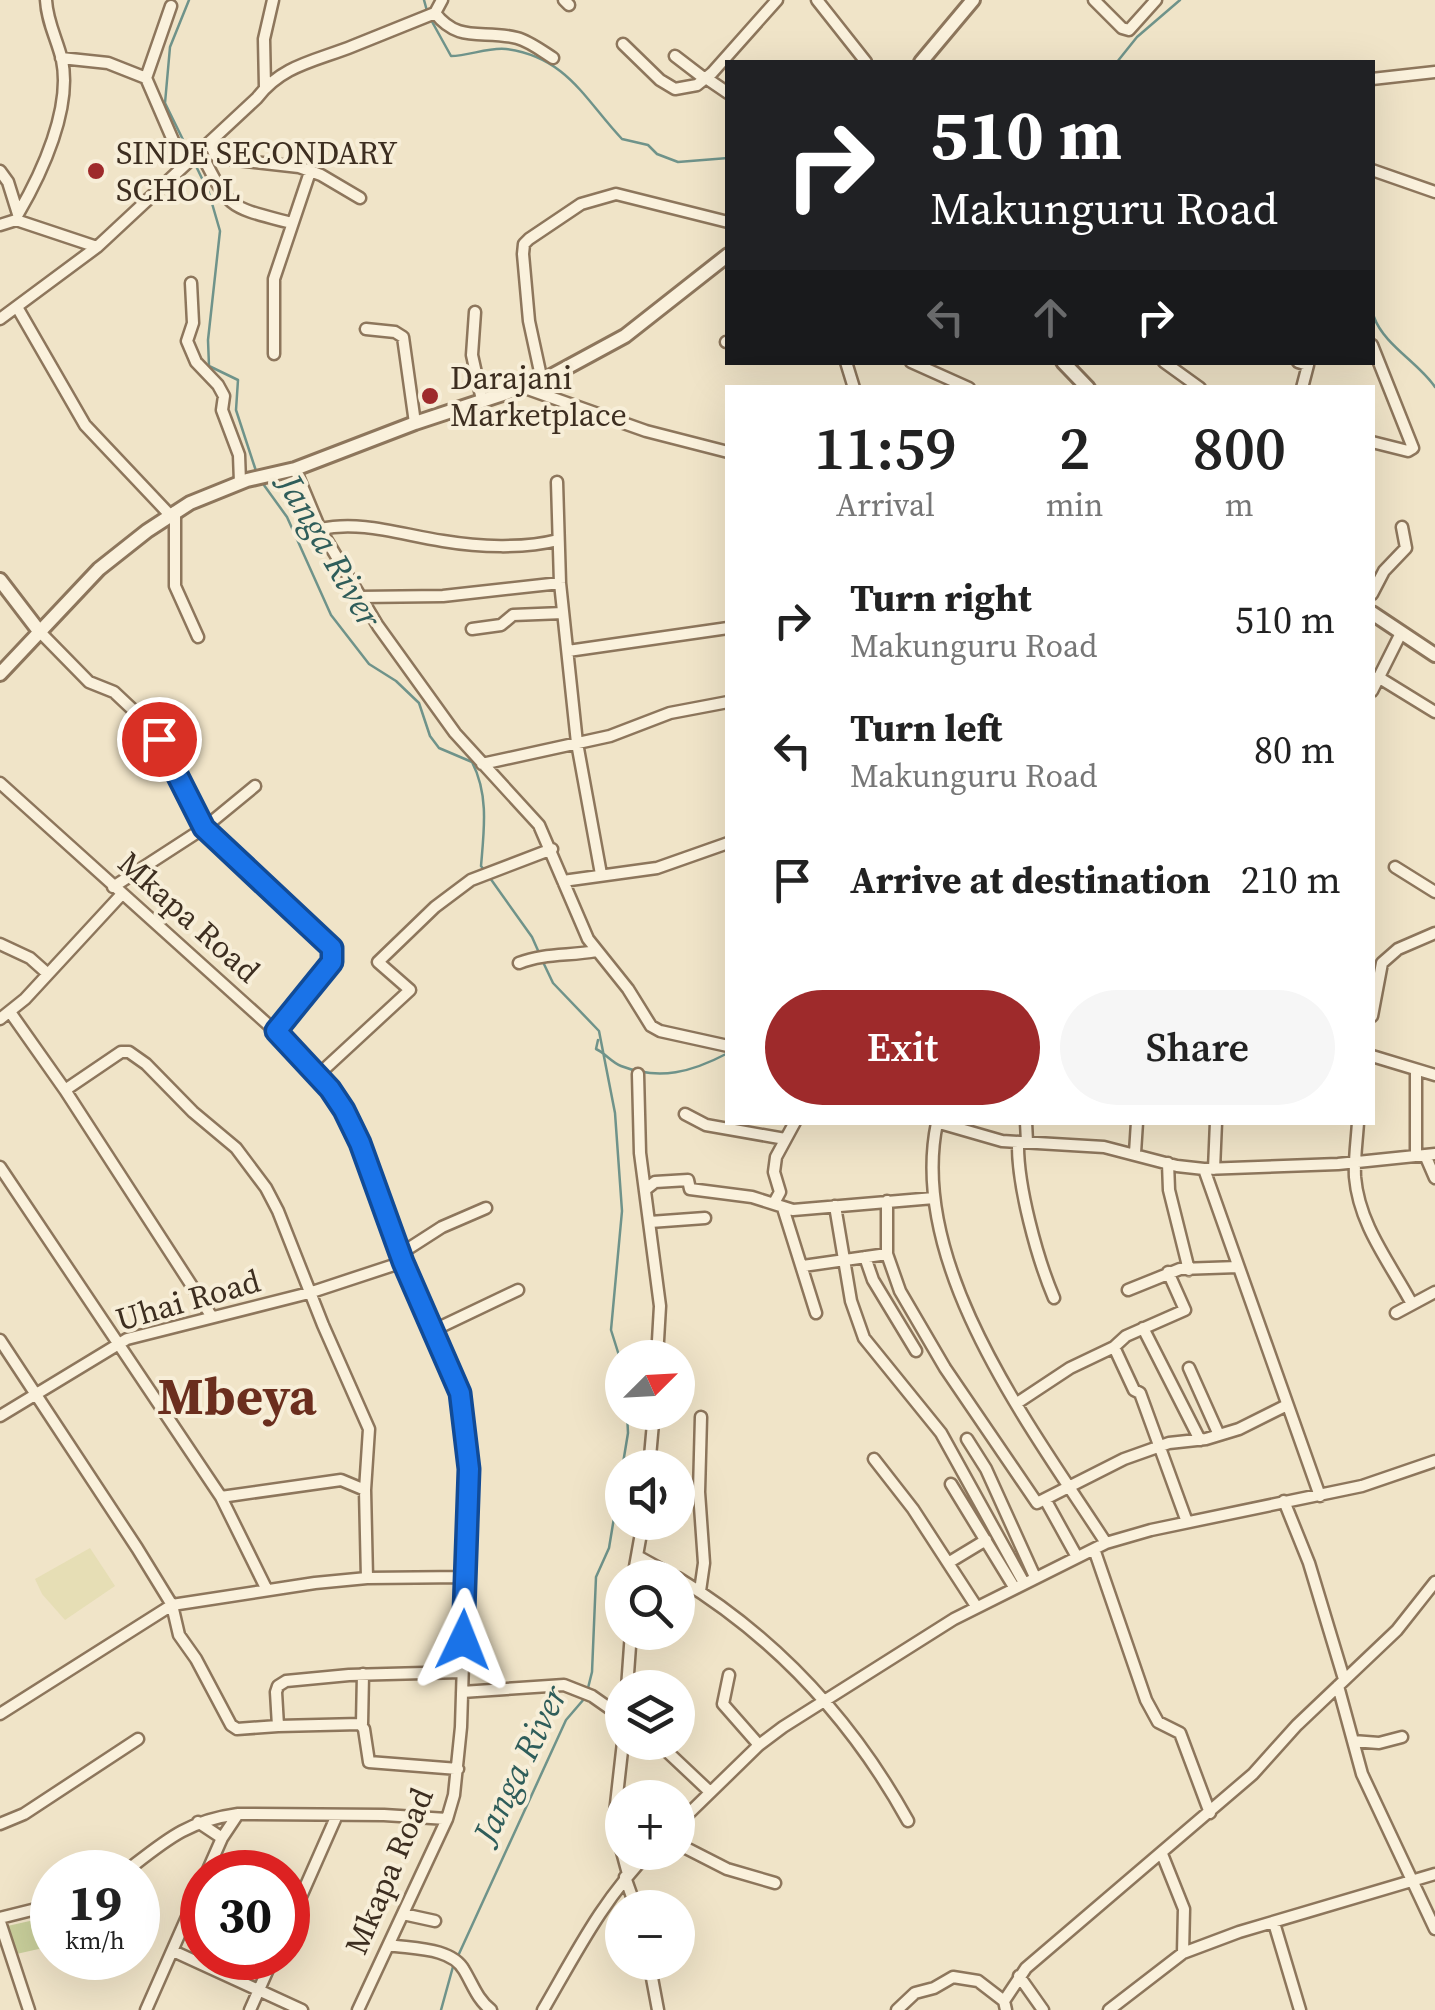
<!DOCTYPE html>
<meta charset="utf-8">
<style>
body{margin:0;font-family:"Source Serif 4",serif;background:#f6f6f6;color:#222;height:100vh;display:flex;flex-direction:column;font-size:38px;white-space:nowrap}
*{box-sizing:border-box;margin:0}
p{font-size:32px;color:#767676}
.icon{flex:none;width:55px;height:55px;fill:none;stroke:currentColor;stroke-width:2;stroke-linecap:round;stroke-linejoin:round}
.map{position:relative;flex:1;overflow:hidden}
.side{position:absolute;left:725px;top:385px;width:650px;height:740px;display:flex;flex-direction:column;background:#fff;border-radius:0px;box-shadow:0 10px 40px #0002}
.side>*{flex:none}
.top-card{position:absolute;left:725px;top:60px;width:650px;height:305px;border-radius:0px;box-shadow:0 10px 40px #0002;background:#202124;color:#fff;overflow:hidden}
.needle{width:65px;rotate:66deg}
.fabs{position:absolute;left:605px;top:1340px;display:grid;gap:20px}
.fabs a{display:grid;place-items:center;width:90px;height:90px;border-radius:50%;background:#fff;box-shadow:0 10px 40px #0002;font-size:50px}
.speed{position:absolute;left:30px;top:1850px;display:flex;gap:20px;font-size:50px;font-weight:700;text-align:center}
.speed>*{display:grid;place-content:center;width:130px;height:130px;border-radius:50%;background:#fff;box-shadow:0 10px 40px #0002;line-height:1}
.speed small{font-size:25px;font-weight:400}
.speed .limit{border:15px solid #d22;background:#fff;color:#111}
.pin{position:absolute;display:grid;place-items:center;width:85px;height:85px;color:#fff;margin:-42px;border:5px solid #fff;border-radius:50%;box-shadow:0 2px 10px #0007}
.me{position:absolute;width:110px;margin:-55px;rotate:2deg;stroke-linejoin:round;filter:drop-shadow(0 0 8px #0008)}
.turn{display:flex;align-items:center;gap:35px;height:210px;padding:0 40px;font-size:45px}
.turn .icon{width:130px;height:130px;stroke-width:2.5}
.turn b{display:block;font-size:70px;line-height:85px}
.lanes{display:flex;align-items:center;height:95px;padding:0 40px;background:#0003;justify-content:center;gap:50px;direction:ltr}
.lanes .off{opacity:.35}
.eta{display:flex;justify-content:space-evenly;align-items:center;height:170px;text-align:center}
.eta b{font-size:60px;font-weight:600;line-height:70px}
.primary-button{display:flex;gap:20px;margin-top:auto;padding:20px 40px}
.primary-button a{flex:1;height:115px;border-radius:60px;background:#9e2a2b;color:#fff;font-size:40px;font-weight:600;line-height:115px;text-align:center}
.primary-button a+a{background:#f6f6f6;color:#222}
ul{padding:0;list-style:none}
li{display:flex;align-items:center;gap:30px;height:130px;padding:0 40px}
li div{flex:1}
li b{display:block;font-size:38px}
li em{font-style:normal}
.map>svg:first-child{display:block}
.farmland{fill:#e6deb5}
.green{fill:#c9cf9b}
.lines{fill:none;stroke-linecap:round;stroke-linejoin:round}
.stream{stroke:#6f938a;stroke-width:2.5}
.minor-casing{stroke:#8d765c;stroke-width:15}
.tertiary-casing{stroke:#8d765c;stroke-width:18}
.minor{stroke:#faf1dc;stroke-width:10}
.tertiary{stroke:#faf1dc;stroke-width:12}
.route-casing{stroke:#114b97;stroke-width:25}
.route{stroke:#1a73e8;stroke-width:18}
.poi-dot{fill:#9e2a2b;stroke:#f7eed8;stroke-width:4}
.labels{text-anchor:middle;dominant-baseline:central;stroke-width:8;stroke-linejoin:round;paint-order:stroke}
.poi-label{font-size:32px;fill:#3d2e20;stroke:#f7eed8;text-anchor:start}
.street-label{font-size:32px;fill:#3d2e20;stroke:#f7eed8}
.water-label{font-size:35px;font-style:italic;fill:#2f5d5a;stroke:#f7eed8}
.town-label{font-size:52px;font-weight:bold;fill:#6b2e1e;stroke:#f7eed8}
</style>
<div class="map">
<svg width="1435" height="2010" viewBox="0 0 1435 2010">
<rect width="100%" height="100%" fill="#f0e4c8"/>
<!-- farmland -->
<path class="farmland" d="M90 1548 115 1586 65 1620 42 1594 35 1579Z"/>
<!-- green -->
<path class="green" d="M52 1916V1946L12 1955 3 1927Z"/>
<g class="lines">
<!-- stream -->
<path class="stream" d="M189 0 170 47 165 103 189 152
M424 0 427 11
M430 18 451 56C469 56 488 47 506 49 567 57 585 100 622 139L648 145 657 154 678 162 728 158
M1117 62 1137 37 1180 0
M195 164 209 193 220 231 208 340 209 366 238 380 236 410 257 474
M1372 292C1373 299 1372 310 1374 317 1384 345 1419 363 1435 387
M261 481 287 517 331 615 369 664 396 681 419 703 430 736 439 748 472 762C489 795 484 830 481 866L485 871
M490 878 532 937 540 955
M543 962 553 983 599 1031 615 1113 622 1211 611 1330 622 1365
M598 1040 596 1049C605 1053 611 1062 621 1066 660 1081 692 1072 728 1053
M587 1692 592 1672 596 1577 609 1548 628 1433 627 1412
M458 1956 566 1720 584 1699
M441 2010 454 1963"/>
<defs>
<path id="minor" d="M564 0 569 5
M817 0 866 62
M1094 0 1122 28 1129 30 1156 0
M435 13C459 44 483 29 517 38 529 41 542 51 553 58
M623 44 660 80 675 89 697 85 712 73 777 0
M675 56 705 79
M61 58 108 63 146 78 175 145 180 168
M146 78 171 6
M706 78 728 93
M1372 79 1435 72
M265 87 264 39 273 0
M210 143 215 155 219 158 299 167 321 175 360 198
M200 151C230 210 227 206 291 223
M1372 170 1435 192
M0 171 8 182 18 214
M18 214C42 173 72 108 62 60 57 39 47 22 46 0
M16 220 97 247
M0 225 16 220
M191 283 193 323 187 341 196 362 218 385 224 396 222 410 239 455 240 482
M17 307 85 425 170 515
M475 312 472 355 482 400
M0 319 97 247 257 98C282 65 316 61 353 46 380 35 407 24 435 13L442 0
M366 329 395 332 403 337 415 423
M726 342H728
M1372 345 1413 448 1408 451 1372 442
M274 354V279L310 172
M846 362 854 388
M911 362 969 388
M1164 362 1200 388
M1298 362 1308 365 1302 388
M542 381 529 321 523 254 524 244 529 239 581 204 616 194 728 222
M522 387 646 431 728 452
M295 469 320 529 378 626 455 733 539 825 588 939 628 989 651 1026 660 1031 728 1046
M557 482 560 583 577 743 601 874
M175 512V586L198 637
M320 529C362 520 402 535 443 541 479 547 523 549 558 540
M1372 594 1384 571 1406 548 1402 527
M359 597 443 596 560 583
M472 629 501 625 513 615 563 613
M39 631 89 682 114 692 148 724 159 739 204 828 332 948V963L276 1031
M568 651 728 628
M1378 677 1435 712
M1372 691 1401 633
M482 764 610 736 670 713 728 702
M0 783 284 1039 330 1089 360 1143 403 1262 453 1372 466 1423 469 1469 461 1727 454 1795 447 1819 358 2010
M1395 867 1435 892
M563 881 657 868 728 843
M113 887 204 828 255 786
M0 944 30 958 48 974
M519 963C544 953 570 956 596 951
M10 1012 65 1090 212 1317
M1372 1016 1382 963 1398 949 1435 933
M0 1019 25 999 122 894
M1372 1056 1435 1075
M638 1074 640 1153 660 1306 657 1358
M318 1075 410 990 378 962 435 907 471 880 552 849
M65 1090 121 1052H129L146 1064 193 1112 236 1148 266 1188 278 1211 323 1325 369 1429 365 1490 367 1578
M685 1114 706 1125 785 1139
M936 1122 1002 1141 1104 1147 1177 1166 1204 1169 1338 1164 1435 1154
M1026 1122 1027 1142
M1358 1122C1357 1140 1354 1159 1355 1177 1359 1225 1390 1263 1412 1304
M937 1123C907 1266 1033 1430 1106 1543
M1018 1142C1017 1185 1037 1258 1054 1298
M1135 1153 1137 1122
M1416 1155V1070
M1425 1155 1435 1178
M1168 1163 1169 1190 1189 1270
M0 1167 221 1497 266 1588
M1204 1169 1320 1496
M1214 1169 1216 1122
M646 1189 655 1182 688 1180 690 1189 752 1197 793 1210 934 1198
M887 1201V1254L900 1291 945 1368 1037 1503 1124 1459 1169 1443 1206 1439 1239 1429 1287 1405
M774 1203 780 1192 774 1172 776 1157 795 1122
M835 1206 851 1301 864 1338 941 1433 1024 1583
M783 1208 816 1313
M650 1222 705 1218
M400 1254 442 1227 486 1208
M865 1257 873 1280 916 1351
M803 1266 887 1254
M1128 1290 1180 1269 1238 1267
M1396 1313 1435 1292
M1143 1328 1200 1440
M434 1330 518 1290
M0 1340 137 1548 172 1605 179 1635 196 1659 231 1725 237 1729 278 1726 276 1692 278 1686 286 1681 349 1675 462 1672
M1114 1347 1134 1390 1140 1393 1187 1522
M1189 1368 1219 1435
M1017 1403 1070 1368 1114 1347 1126 1336 1185 1310 1168 1272
M0 1416 127 1339 309 1293 403 1262
M967 1439 986 1469 1035 1577
M874 1459 913 1509 976 1606
M649 1468 654 1412
M951 1484 1014 1587
M221 1497 341 1480 365 1490
M1046 1501 1077 1557
M1284 1501 1309 1563 1344 1679
M1094 1549 1146 1700 1158 1722 1180 1733 1210 1813
M639 1557 677 1578
M948 1563 986 1540
M633 1578 643 1522
M678 1578C778 1639 852 1720 908 1821
M700 1591 704 1563 699 1492 701 1417
M729 1675 723 1704 759 1745
M1338 1686 1362 1774 1435 1929
M627 1688 631 1632
M462 1692 564 1685 592 1696 622 1717
M0 1714 172 1605 315 1583 367 1578 465 1577
M362 1724 363 1674
M278 1726 360 1724 364 1729 369 1762 458 1769
M1353 1741 1379 1743 1402 1737
M623 1742 614 1822 628 1874
M657 1742 709 1791
M198 1822 222 1838
M0 1824 24 1814 138 1739
M678 1824 759 1745 783 1727 954 1619 1106 1543 1151 1530 1362 1486 1435 1461
M678 1844 727 1869 775 1883
M1162 1854 1184 1909 1183 1953
M125 1872C165 1841 186 1821 238 1814L384 1815 447 1819
M207 1872 222 1838 238 1814
M625 1877 636 1908
M403 1914 435 1921
M0 1918 52 1905
M0 1922 29 2010
M1274 1923 1300 2010
M288 1926 337 1815
M389 1945C412 1949 451 1947 464 1970 473 1985 477 1999 491 2010
M173 1951 302 2010
M649 1962 658 2010
M1019 1976 1043 2010
M146 2010 202 1883
M250 2010 273 1958
M543 2010C575 1955 604 1897 650 1852
M897 2010 915 1993 934 1988 953 1977 978 1981 1004 2001
M1006 2010 1004 2001 1026 1968 1253 1774 1297 1725 1397 1630 1435 1582
M1109 2010 1183 1953 1239 1932 1435 1874"/>
<path id="tertiary" d="M921 62 973 0
M1063 362 1088 388
M0 580 39 631
M1372 613 1435 655
M0 674 99 569 147 531 190 503 247 480 295 469 415 423 542 381 625 336 728 255"/>
</defs>
<!-- minor casing -->
<use href="#minor" class="minor-casing"/>
<!-- tertiary casing -->
<use href="#tertiary" class="tertiary-casing"/>
<!-- minor -->
<use href="#minor" class="minor"/>
<!-- tertiary -->
<use href="#tertiary" class="tertiary"/>
</g>
<g class="lines">
<defs>
<path id="route" d="M159 739 204 828 332 948V962L276 1031 330 1089 344 1110 360 1143 403 1262 460 1393 469 1469 463 1640"/>
</defs>
<!-- route casing -->
<use href="#route" class="route-casing"/>
<!-- route -->
<use href="#route" class="route"/>
</g>
<!-- markers -->
<g class="poi-dot">
<circle cx="96" cy="171" r="10"/>
<circle cx="430" cy="396" r="10"/>
</g>
<g class="labels">
<!-- poi labels -->
<g class="poi-label">
<text x="116" y="153">SINDE SECONDARY<tspan x="116" dy="37">SCHOOL</tspan></text>
<text x="450" y="378">Darajani<tspan x="450" dy="37">Marketplace</tspan></text>
</g>
<!-- street labels -->
<g class="street-label">
<text transform="translate(189 917) rotate(42)">Mkapa Road</text>
<text transform="translate(188 1300) rotate(-16)">Uhai Road</text>
<text transform="translate(389 1871) rotate(-67)">Mkapa Road</text>
</g>
<!-- water labels -->
<g class="water-label">
<text transform="translate(330 551) rotate(60)">Janga River</text>
<text transform="translate(520 1764) rotate(-64)">Janga River</text>
</g>
<!-- town labels -->
<g class="town-label">
<text x="237" y="1395">Mbeya</text>
</g>
</g>
</svg>
<div class="fabs">
<a><svg class="needle" viewBox="-14 -14 28 28"><path d="M0-13l5 13h-10z" fill="#e53935"/><path d="M0 13l5-13h-10z" fill="#767676"/></svg></a>
<a><svg class="icon" aria-label="sound" viewBox="0 0 24 24"><path d="M4 9h4l5-4v14l-5-4H4zM17 9q2 3 0 6"/></svg></a>
<a><svg class="icon" aria-label="search" viewBox="0 0 24 24"><circle cx="10" cy="10" r="6"/><path d="M15 15l6 6"/></svg></a>
<a><svg class="icon" aria-label="layers" viewBox="0 0 24 24"><path d="M12 4l9 5-9 5-9-5zM3 14l9 5 9-5"/></svg></a>
<a>+</a>
<a>−</a>
</div>
<div class="speed"><div>19<small>km/h</small></div><div class="limit">30</div></div>
<div class="pin" style="left:159px;top:739px;background:#d93025"><svg class="icon" aria-label="arrive" viewBox="0 0 24 24"><path d="M6 21V4h12l-3 4 3 4H6"/></svg></div>
<svg class="me" style="left:463px;top:1640px" viewBox="-20 -20 40 40"><path d="M0-17L14 15 0 8-14 15z" fill="#1a73e8" stroke="#fff" stroke-width="4"/></svg>
<div class="top-card">
<div class="turn"><svg class="icon" aria-label="right" viewBox="0 0 24 24"><path d="M7 20v-9h11M14 6l5 5-5 5"/></svg><div><b>510 m</b>Makunguru Road</div></div>
<div class="lanes"><svg class="icon off" aria-label="left" viewBox="0 0 24 24"><path d="M17 20v-9H6M10 6l-5 5 5 5"/></svg><svg class="icon off" aria-label="ahead" viewBox="0 0 24 24"><path d="M12 20V5M6 11l6-6 6 6"/></svg><svg class="icon" aria-label="right" viewBox="0 0 24 24"><path d="M7 20v-9h11M14 6l5 5-5 5"/></svg></div>
</div>
<section class="side">
<div class="eta">
<div><b>11:59</b><p>Arrival</p></div>
<div><b>2</b><p>min</p></div>
<div><b>800</b><p>m</p></div>
</div>
<ul>
<li><svg class="icon" aria-label="right" viewBox="0 0 24 24"><path d="M7 20v-9h11M14 6l5 5-5 5"/></svg><div><b>Turn right</b><p>Makunguru Road</p></div><em>510 m</em></li>
<li><svg class="icon" aria-label="left" viewBox="0 0 24 24"><path d="M17 20v-9H6M10 6l-5 5 5 5"/></svg><div><b>Turn left</b><p>Makunguru Road</p></div><em>80 m</em></li>
<li><svg class="icon" aria-label="arrive" viewBox="0 0 24 24"><path d="M6 21V4h12l-3 4 3 4H6"/></svg><div><b>Arrive at destination</b></div><em>210 m</em></li>
</ul>
<div class="primary-button"><a>Exit</a><a>Share</a></div>
</section>
</div>
